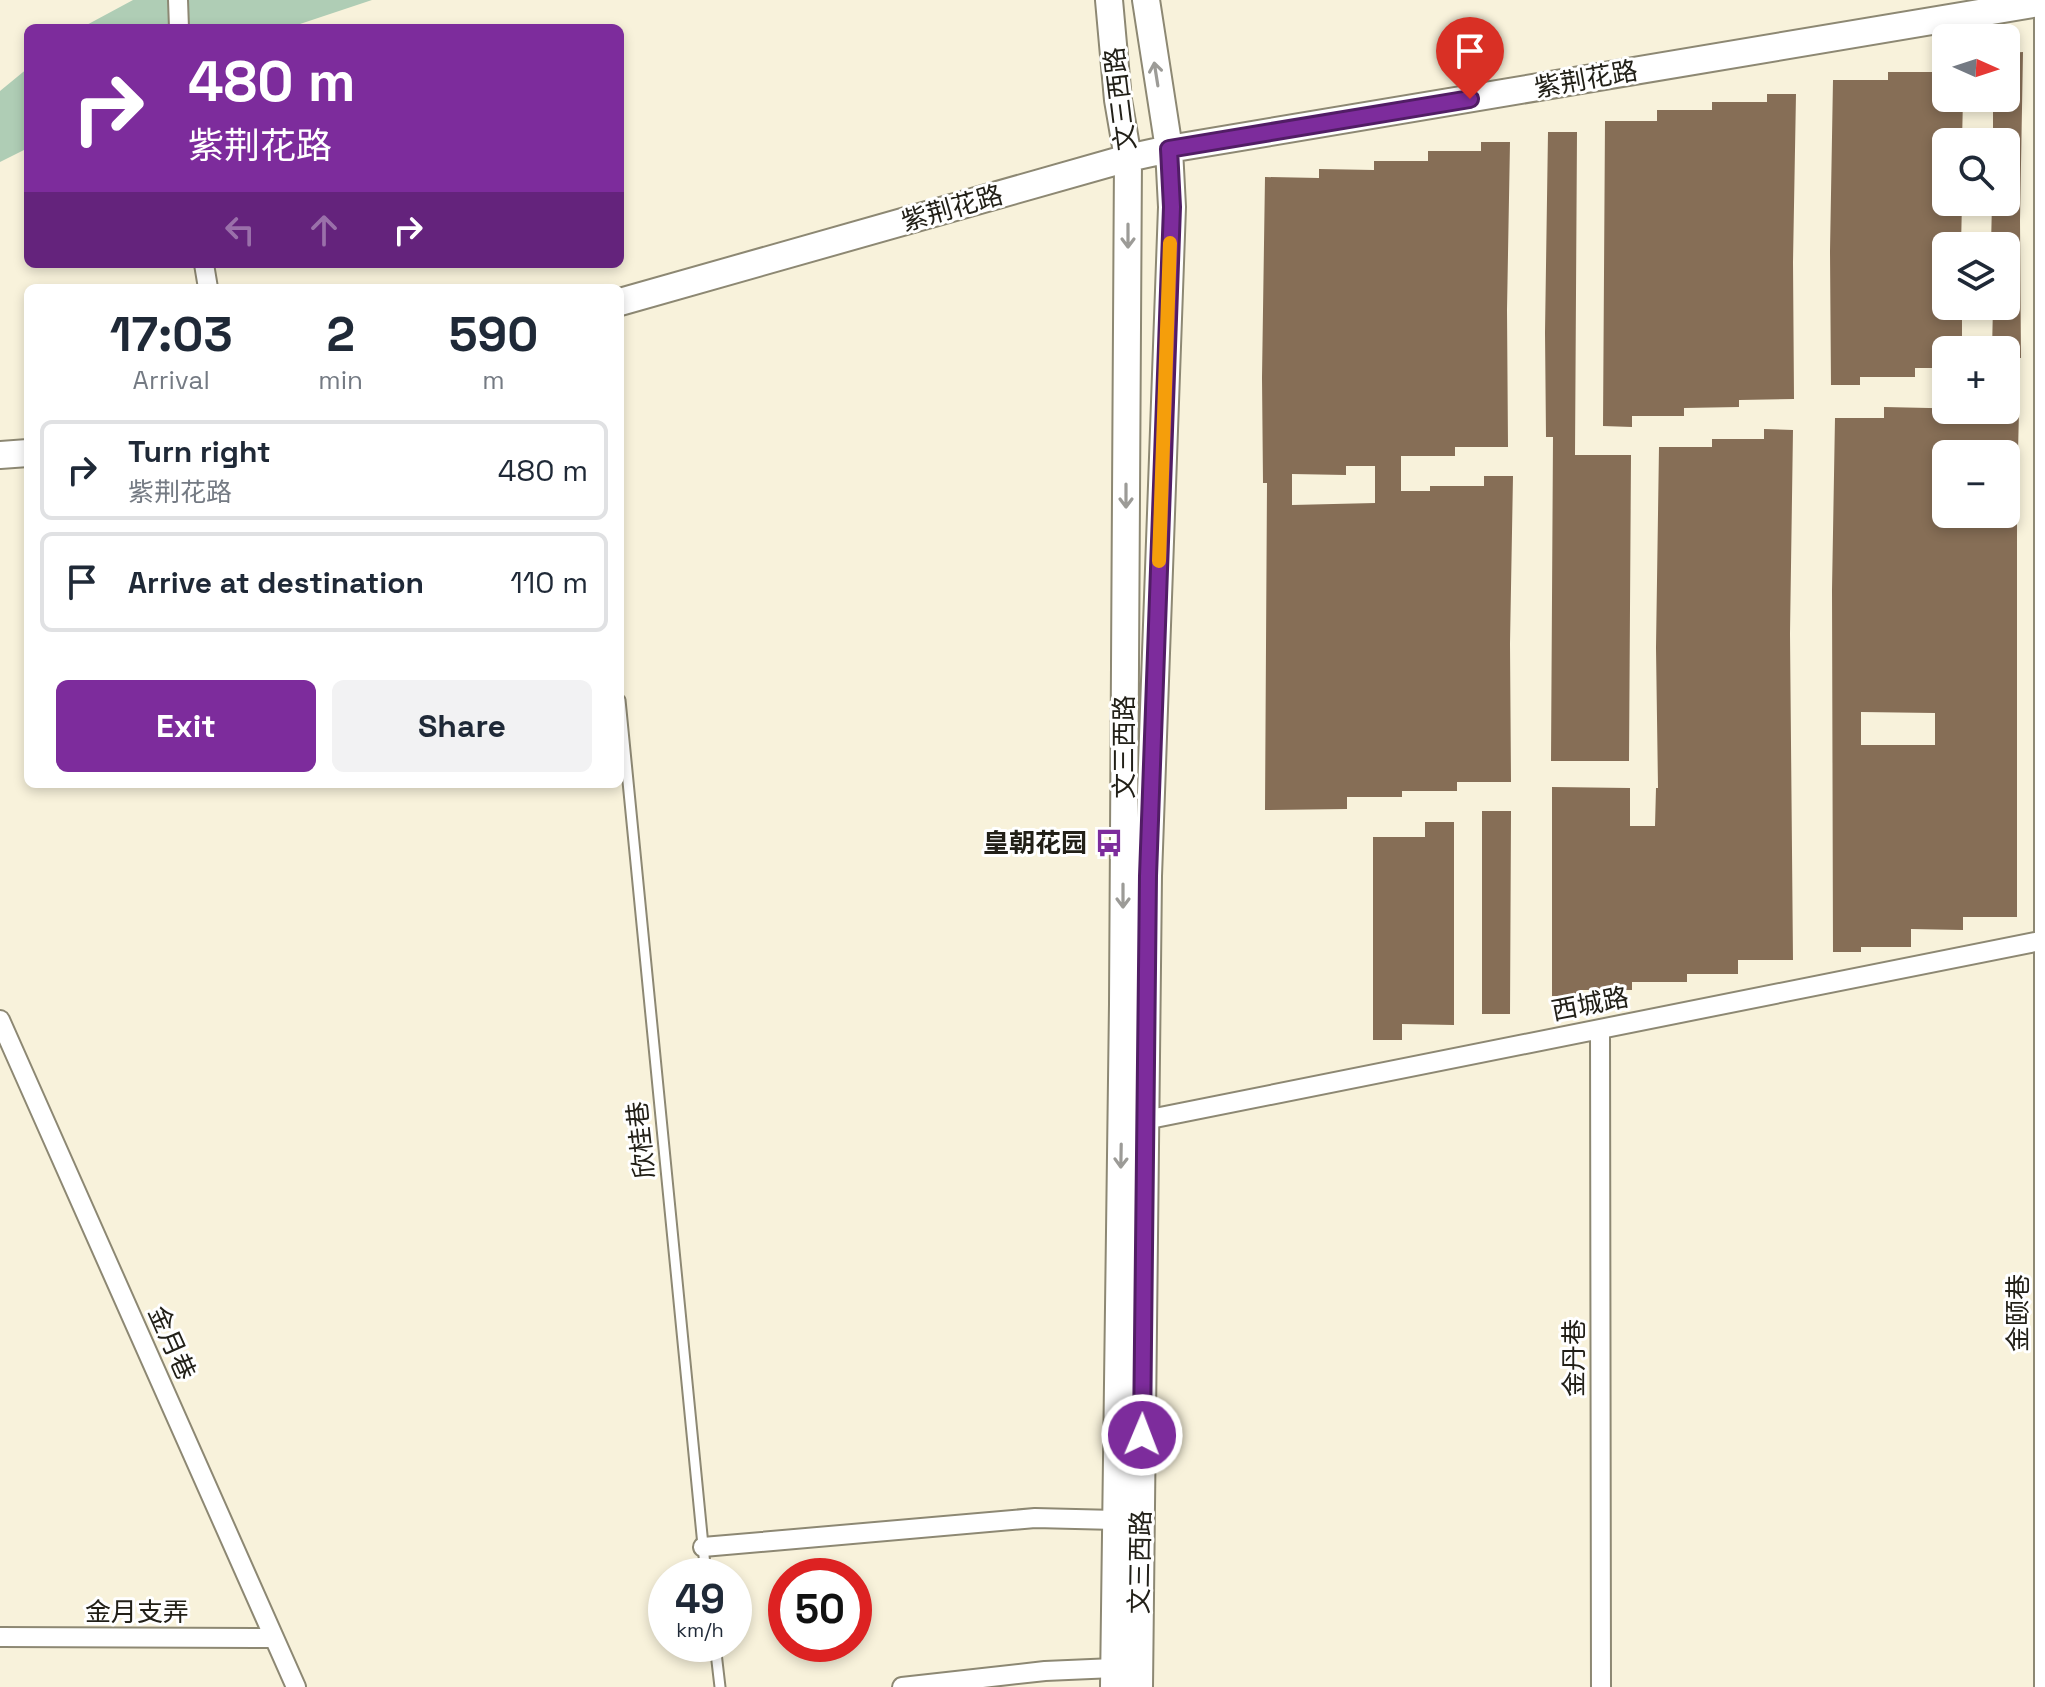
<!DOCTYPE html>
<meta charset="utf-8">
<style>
body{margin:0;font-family:"Space Grotesk","Noto Sans SC",sans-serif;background:#f2f2f3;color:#1f2937;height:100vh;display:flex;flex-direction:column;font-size:30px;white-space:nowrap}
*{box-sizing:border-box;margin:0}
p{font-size:26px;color:#747a83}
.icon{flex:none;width:44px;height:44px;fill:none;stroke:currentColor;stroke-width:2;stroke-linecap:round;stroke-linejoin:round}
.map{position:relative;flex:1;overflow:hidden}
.side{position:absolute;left:24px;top:284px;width:600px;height:504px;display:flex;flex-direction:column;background:#fff;border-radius:12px;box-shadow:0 4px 12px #0003}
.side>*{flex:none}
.guide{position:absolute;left:24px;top:24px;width:600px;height:244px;border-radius:12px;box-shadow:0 4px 12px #0003;background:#7d2c9c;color:#fff;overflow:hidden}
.needle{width:52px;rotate:93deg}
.tools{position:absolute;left:1932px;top:24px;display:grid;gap:16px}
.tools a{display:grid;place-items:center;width:88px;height:88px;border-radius:12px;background:#fff;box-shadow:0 4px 12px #0003;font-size:40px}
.speed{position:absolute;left:648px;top:1558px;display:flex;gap:16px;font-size:40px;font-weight:700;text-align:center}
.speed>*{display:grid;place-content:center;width:104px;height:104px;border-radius:50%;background:#fff;box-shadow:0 4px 12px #0003;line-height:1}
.speed small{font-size:20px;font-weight:400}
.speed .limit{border:12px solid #d22;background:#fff;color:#111}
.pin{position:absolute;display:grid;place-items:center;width:68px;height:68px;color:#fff;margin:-82px -34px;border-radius:50% 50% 50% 0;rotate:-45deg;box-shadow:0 0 8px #0007}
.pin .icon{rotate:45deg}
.me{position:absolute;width:88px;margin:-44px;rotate:1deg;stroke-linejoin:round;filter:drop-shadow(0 0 6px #0008)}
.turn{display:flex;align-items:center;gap:28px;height:168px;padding:0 32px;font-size:36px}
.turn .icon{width:104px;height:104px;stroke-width:2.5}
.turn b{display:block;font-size:56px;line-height:68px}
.lanes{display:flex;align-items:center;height:76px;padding:0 32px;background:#0003;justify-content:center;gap:40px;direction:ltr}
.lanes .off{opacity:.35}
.eta{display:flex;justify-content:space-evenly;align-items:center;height:136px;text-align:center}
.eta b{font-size:48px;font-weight:700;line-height:56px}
.action{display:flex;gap:16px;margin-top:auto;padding:16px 32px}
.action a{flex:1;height:92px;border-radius:12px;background:#7d2c9c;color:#fff;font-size:32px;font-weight:700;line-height:92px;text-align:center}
.action a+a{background:#f2f2f3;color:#1f2937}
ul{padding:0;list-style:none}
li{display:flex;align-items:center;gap:24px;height:100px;margin:0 16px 12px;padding:0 16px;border:4px solid #e0e1e3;border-radius:12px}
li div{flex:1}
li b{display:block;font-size:30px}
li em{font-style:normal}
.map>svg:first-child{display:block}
.water{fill:#afcdb5}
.building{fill:#866e56;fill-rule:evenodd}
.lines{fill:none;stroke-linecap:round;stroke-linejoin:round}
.lane-casing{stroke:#8d8873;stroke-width:13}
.street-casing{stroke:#8d8873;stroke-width:22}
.secondary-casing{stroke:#8d8873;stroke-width:30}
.lane{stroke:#fff;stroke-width:9}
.street{stroke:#fff;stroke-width:18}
.secondary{stroke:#fff;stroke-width:26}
.oneway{stroke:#9c9b97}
.route-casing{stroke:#511d65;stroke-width:20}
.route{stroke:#7d2c9c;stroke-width:14}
.slow{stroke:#f59e0b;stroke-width:14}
.labels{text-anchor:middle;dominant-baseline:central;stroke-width:6;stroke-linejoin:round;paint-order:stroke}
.street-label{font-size:26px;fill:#222018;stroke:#fff}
.poi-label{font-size:26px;font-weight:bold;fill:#222018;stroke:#fff;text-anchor:end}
</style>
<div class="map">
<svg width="2045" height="1687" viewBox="0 0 2045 1687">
<rect width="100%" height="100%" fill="#f8f2db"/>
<!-- water -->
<path class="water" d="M133 0H372L288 28H81Z
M28 68V148L0 162V91Z"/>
<!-- building -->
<path class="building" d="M2023 52 2020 220 2021 358H2006V350H1992L1993 306H2006V246H1991L1992 202H2006V142H1993V98H2006V53Z
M1888 72H1946V98H1963L1962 142H1946V202H1962L1961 246H1946V306H1962V350H1946V368H1915V377H1860V385H1831L1830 251 1833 80H1888Z
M1767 94H1796L1793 262 1794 399 1739 400V407L1684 408V416H1632V427L1603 426 1605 121H1657V110H1712V102H1767Z
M1548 132H1577L1575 455H1631L1629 761H1551L1553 437H1546L1545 333Z
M1481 142H1510L1507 310 1508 447H1455V456H1401V491H1430V486H1484V476H1513L1510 644 1511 782H1457V791H1402V797H1347V809L1265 810 1267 483H1263L1262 378 1265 177 1319 178V169L1374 170V161H1428V151H1481ZM1346 466H1375V503L1292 505V474L1346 475Z
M1884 407 2019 410 2018 453 1946 454V514H2017V917H1963V930L1911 929V947H1861V952H1833L1832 590 1835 418H1884ZM1861 712 1935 713V745H1861Z
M1764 429 1793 430 1790 634 1793 960H1738V974H1687V982H1632V990H1581V996H1552V787L1630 788V826H1655L1656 788H1658L1656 648 1659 447H1712V439H1764Z
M1482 811H1511L1510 1014H1482Z
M1425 822H1454V1025L1402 1024V1040H1373V837H1425Z"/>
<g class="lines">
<defs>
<path id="lane" d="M620 700 706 1576
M715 1644 720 1687"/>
<path id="street" d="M178 0 179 28
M2044 2V1687
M204 264 208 288
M0 1020 296 1687
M1600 1029 1601 1687
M1145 1120 2045 940
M703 1547 1035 1518 1116 1520
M0 1637 274 1638
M902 1687 1045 1671 1114 1668"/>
<path id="secondary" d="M1109 0 1118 100 1128 158 1123 1004 1114 1687
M620 302 1128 158 1169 149 2045 2
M0 455 28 453
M1139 1687 1148 876 1172 207 1169 149 1146 0"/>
</defs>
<!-- lane casing -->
<use href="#lane" class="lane-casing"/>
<!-- street casing -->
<use href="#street" class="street-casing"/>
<!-- secondary casing -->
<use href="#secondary" class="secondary-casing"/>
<!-- lane -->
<use href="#lane" class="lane"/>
<!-- street -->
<use href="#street" class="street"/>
<!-- secondary -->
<use href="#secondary" class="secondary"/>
</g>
<!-- one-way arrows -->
<defs><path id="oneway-shaft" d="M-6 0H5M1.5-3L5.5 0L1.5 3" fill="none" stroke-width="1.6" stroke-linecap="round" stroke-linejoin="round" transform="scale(2)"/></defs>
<g class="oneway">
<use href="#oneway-shaft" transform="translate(1156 74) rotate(-99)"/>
<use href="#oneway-shaft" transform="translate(1128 236) rotate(90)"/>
<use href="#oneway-shaft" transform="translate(1126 496) rotate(90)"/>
<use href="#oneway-shaft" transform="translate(1123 896) rotate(90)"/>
<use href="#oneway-shaft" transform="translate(1121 1156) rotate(91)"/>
</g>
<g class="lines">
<defs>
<path id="route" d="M1142 1435 1148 876 1172 207 1169 149 1470 99"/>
</defs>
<!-- route casing -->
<use href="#route" class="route-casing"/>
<!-- route -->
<use href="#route" class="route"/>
<!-- slow -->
<path class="slow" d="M1159 561 1170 243"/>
</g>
<!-- icons -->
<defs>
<symbol id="bus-bare" viewBox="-9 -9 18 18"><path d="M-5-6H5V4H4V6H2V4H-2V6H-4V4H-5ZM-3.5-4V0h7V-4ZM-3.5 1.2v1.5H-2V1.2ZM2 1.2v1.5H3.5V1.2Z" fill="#7d2c9c" stroke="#fff" stroke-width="2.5" paint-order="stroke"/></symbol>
</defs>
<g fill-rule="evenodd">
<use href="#bus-bare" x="1089" y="823" width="40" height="40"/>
</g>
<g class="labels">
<!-- street labels -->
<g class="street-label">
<text transform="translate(1586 79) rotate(-10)">紫荆花路</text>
<text transform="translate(1120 99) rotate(-97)">文三西路</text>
<text transform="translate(952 208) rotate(-16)">紫荆花路</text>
<text transform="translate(1124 747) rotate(-90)">文三西路</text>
<text transform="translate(1590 1004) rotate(-11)">西城路</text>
<text transform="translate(641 1140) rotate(-96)">欣桂巷</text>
<text transform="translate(2018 1313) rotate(-90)">金颐巷</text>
<text transform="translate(172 1343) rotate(66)">金月巷</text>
<text transform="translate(1574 1358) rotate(-90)">金丹巷</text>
<text transform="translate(1140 1562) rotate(-89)">文三西路</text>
<text x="137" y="1612">金月支弄</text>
</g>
<!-- poi labels -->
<g class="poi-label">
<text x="1087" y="843">皇朝花园</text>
</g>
</g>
</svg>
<div class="tools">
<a><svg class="needle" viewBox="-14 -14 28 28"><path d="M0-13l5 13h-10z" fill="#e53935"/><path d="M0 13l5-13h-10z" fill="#747a83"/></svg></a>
<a><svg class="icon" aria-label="search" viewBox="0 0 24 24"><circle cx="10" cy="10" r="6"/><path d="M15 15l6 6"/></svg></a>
<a><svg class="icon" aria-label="layers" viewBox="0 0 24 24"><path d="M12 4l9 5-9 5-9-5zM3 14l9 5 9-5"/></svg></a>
<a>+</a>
<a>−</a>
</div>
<div class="speed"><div>49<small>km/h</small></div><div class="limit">50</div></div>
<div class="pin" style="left:1470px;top:99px;background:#d93025"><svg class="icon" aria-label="arrive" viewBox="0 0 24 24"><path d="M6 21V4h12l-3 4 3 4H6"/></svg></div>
<svg class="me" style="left:1142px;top:1435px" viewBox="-20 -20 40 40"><circle r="17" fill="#7d2c9c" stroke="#fff" stroke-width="3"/><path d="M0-11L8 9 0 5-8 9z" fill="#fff"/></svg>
<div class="guide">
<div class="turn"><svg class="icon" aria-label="right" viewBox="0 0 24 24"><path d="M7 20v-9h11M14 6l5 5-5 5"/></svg><div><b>480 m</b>紫荆花路</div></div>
<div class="lanes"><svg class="icon off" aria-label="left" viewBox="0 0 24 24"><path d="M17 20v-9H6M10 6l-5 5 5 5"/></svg><svg class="icon off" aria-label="ahead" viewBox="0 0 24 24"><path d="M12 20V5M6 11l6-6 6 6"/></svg><svg class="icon" aria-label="right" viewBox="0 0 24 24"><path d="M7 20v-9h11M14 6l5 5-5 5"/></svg></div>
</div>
<section class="side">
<div class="eta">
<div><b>17:03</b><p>Arrival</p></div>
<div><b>2</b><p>min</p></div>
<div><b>590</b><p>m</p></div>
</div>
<ul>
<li><svg class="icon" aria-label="right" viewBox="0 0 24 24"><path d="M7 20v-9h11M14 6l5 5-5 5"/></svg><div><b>Turn right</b><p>紫荆花路</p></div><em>480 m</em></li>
<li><svg class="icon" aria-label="arrive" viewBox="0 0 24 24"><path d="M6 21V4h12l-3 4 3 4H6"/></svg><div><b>Arrive at destination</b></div><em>110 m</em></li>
</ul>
<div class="action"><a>Exit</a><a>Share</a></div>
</section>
</div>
